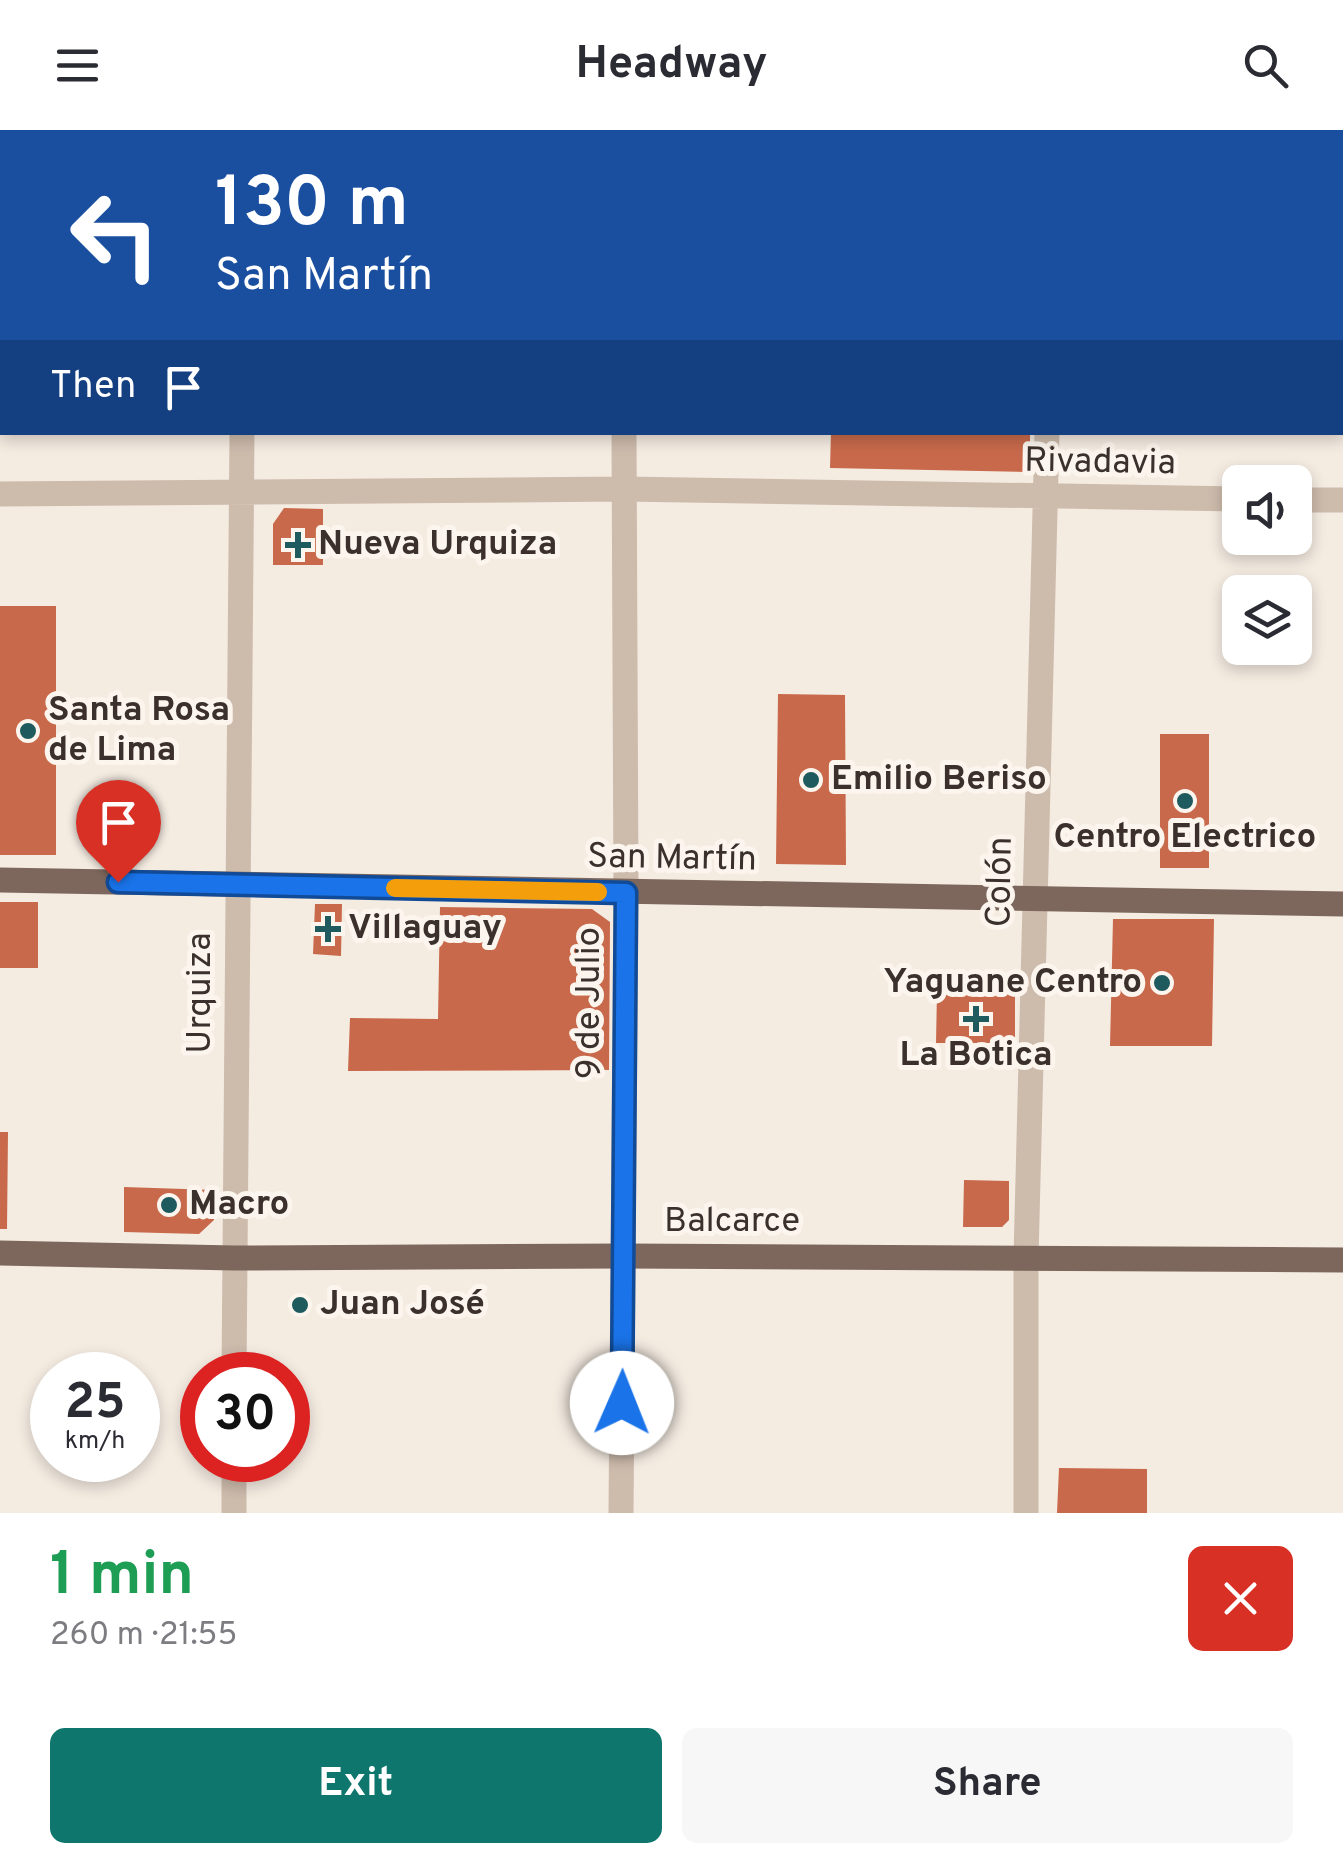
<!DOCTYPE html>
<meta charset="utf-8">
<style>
body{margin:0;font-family:Overpass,sans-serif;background:#f7f7f7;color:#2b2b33;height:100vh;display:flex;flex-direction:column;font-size:38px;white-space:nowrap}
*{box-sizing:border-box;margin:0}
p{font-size:32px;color:#7c7c81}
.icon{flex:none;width:55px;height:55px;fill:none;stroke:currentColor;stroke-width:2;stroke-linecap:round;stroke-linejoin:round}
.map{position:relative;height:1383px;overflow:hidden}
.drawer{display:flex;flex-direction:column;background:#fff;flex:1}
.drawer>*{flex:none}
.guide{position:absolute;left:0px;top:0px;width:1345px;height:305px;box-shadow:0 5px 15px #0003;background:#1a4fa0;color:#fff;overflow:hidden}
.buttons{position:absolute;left:1222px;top:335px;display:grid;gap:20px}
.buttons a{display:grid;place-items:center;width:90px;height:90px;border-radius:15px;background:#fff;box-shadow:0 5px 15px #0003;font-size:50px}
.speed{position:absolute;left:30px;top:1222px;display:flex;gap:20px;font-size:50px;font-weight:700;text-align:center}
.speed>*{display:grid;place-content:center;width:130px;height:130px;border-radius:50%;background:#fff;box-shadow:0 5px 15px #0003;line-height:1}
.speed small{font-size:25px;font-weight:400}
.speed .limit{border:15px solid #d22;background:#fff;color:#111}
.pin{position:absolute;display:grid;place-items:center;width:85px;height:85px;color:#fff;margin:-102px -42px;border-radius:50% 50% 50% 0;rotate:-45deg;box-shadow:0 0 10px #0007}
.pin .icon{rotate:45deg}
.me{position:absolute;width:110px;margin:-55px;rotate:1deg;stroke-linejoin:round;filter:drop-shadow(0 0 8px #0008)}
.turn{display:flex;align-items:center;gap:35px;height:210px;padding:0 50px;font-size:45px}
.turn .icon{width:130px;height:130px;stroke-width:2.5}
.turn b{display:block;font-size:70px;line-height:85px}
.then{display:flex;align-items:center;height:95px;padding:0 50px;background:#0003;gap:20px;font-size:38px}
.round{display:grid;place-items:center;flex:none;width:105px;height:105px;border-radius:15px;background:#f7f7f7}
.headline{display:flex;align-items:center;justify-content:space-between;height:170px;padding:0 50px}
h1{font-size:60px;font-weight:700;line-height:75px;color:#1e9e55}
.action{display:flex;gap:20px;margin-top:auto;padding:20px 50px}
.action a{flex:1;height:115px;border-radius:15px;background:#0f766e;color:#fff;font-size:40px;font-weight:700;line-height:115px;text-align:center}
.action a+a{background:#f7f7f7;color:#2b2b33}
header{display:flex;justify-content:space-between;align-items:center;height:130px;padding:0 50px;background:#fff;font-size:45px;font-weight:700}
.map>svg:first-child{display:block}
.building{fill:#c8694b}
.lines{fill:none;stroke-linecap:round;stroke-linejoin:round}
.minor{stroke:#cdbbac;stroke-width:25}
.primary{stroke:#7d675c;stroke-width:25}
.route-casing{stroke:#114b97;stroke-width:25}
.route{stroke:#1a73e8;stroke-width:18}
.slow{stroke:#f59e0b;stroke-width:18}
.poi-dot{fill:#1f5a5e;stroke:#fbf5ee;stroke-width:4}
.labels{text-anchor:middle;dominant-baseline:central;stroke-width:10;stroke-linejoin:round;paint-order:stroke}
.street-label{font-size:35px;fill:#3b302b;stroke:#fbf5ee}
.poi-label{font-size:35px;font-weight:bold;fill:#3b302b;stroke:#fbf5ee;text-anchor:start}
</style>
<header><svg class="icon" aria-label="menu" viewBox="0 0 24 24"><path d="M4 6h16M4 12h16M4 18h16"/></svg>Headway<svg class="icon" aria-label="search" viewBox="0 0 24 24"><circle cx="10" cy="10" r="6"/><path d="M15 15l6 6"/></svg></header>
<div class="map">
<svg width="1343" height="1383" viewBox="0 0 1343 1383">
<rect width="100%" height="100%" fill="#f4ebe1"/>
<!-- building -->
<path class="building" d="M831 302H1030V342L830 338Z
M284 378 323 379V435H273V394Z
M0 476H56V725H0Z
M778 564 845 565 846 735 776 734Z
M1160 604H1209V738H1160Z
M0 772H38V838H0Z
M315 774H342L341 826 313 824Z
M440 777 592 779 610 792 609 940 348 941 350 888 438 889Z
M1113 789H1214L1212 916H1110Z
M937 862 1015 864V913H936Z
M0 1002H8L7 1099H0Z
M964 1050 1009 1051V1090L1002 1097H963Z
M124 1057 214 1060V1090L199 1104 124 1102Z
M1059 1338 1147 1339V1383H1057Z"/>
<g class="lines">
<!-- minor -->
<path class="minor" d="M248 2V0
M627 2V0
M1056 2V0
M0 364 624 359 1240 369
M1295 370H1343
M234 1245 242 302
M234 1383V1330
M621 1383 626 763 624 302
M1026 1383V1128L1047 302"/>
<!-- primary -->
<path class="primary" d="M0 750 1343 774
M0 1123 234 1128 624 1126 1343 1130"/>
</g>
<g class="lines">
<defs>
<path id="route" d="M118 752 626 763 622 1273"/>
</defs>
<!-- route casing -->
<use href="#route" class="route-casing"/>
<!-- route -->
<use href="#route" class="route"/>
<!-- slow -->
<path class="slow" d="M395 758 598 762"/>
</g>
<!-- markers -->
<g class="poi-dot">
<path d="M293 400h10v10h10v10h-10v10h-10v-10h-10v-10h10z"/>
<circle cx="28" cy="601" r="10"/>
<circle cx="811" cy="650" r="10"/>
<circle cx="1185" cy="671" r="10"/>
<path d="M323 784h10v10h10v10h-10v10h-10v-10h-10v-10h10z"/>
<circle cx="1162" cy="853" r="10"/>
<path d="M971 874h10v10h10v10h-10v10h-10v-10h-10v-10h10z"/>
<circle cx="169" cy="1075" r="10"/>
<circle cx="300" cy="1175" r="10"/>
</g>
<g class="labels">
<!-- street labels -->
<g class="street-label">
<text transform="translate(1100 333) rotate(1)">Rivadavia</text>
<text transform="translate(672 729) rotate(1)">San Martín</text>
<text transform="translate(1001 752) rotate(-89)">Colón</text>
<text transform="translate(201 863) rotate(-90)">Urquiza</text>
<text transform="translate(590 873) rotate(-90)">9 de Julio</text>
<text x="732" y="1092">Balcarce</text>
</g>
<!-- poi labels -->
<g class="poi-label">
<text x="318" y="415">Nueva Urquiza</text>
<text x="48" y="581">Santa Rosa<tspan x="48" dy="40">de Lima</tspan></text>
<text x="831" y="650">Emilio Beriso</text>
<text x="1185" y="708" text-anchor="middle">Centro Electrico</text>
<text x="348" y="799">Villaguay</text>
<text x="1142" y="853" text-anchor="end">Yaguane Centro</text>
<text x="976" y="926" text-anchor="middle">La Botica</text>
<text x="189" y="1075">Macro</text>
<text x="320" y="1175">Juan José</text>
</g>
</g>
</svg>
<div class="buttons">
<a><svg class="icon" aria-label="sound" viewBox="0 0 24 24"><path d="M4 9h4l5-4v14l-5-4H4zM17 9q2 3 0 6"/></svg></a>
<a><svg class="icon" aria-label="layers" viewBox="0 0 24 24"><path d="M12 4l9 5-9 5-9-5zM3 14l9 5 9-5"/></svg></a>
</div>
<div class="speed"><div>25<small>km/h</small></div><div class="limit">30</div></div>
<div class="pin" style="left:118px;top:752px;background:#d93025"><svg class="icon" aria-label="arrive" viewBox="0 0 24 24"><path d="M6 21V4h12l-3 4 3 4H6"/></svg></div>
<svg class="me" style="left:622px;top:1273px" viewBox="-20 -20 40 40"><circle r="19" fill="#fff"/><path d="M0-13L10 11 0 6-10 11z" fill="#1a73e8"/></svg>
<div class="guide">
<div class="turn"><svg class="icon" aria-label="left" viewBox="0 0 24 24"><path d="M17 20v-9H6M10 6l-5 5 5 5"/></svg><div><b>130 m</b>San Martín</div></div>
<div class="then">Then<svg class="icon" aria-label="arrive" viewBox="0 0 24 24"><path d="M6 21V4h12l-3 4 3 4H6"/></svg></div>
</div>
</div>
<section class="drawer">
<div class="headline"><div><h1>1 min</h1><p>260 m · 21:55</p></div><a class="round" style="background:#d93025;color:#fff"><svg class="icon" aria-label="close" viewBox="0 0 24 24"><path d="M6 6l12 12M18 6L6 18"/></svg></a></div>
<div class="action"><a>Exit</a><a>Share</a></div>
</section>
